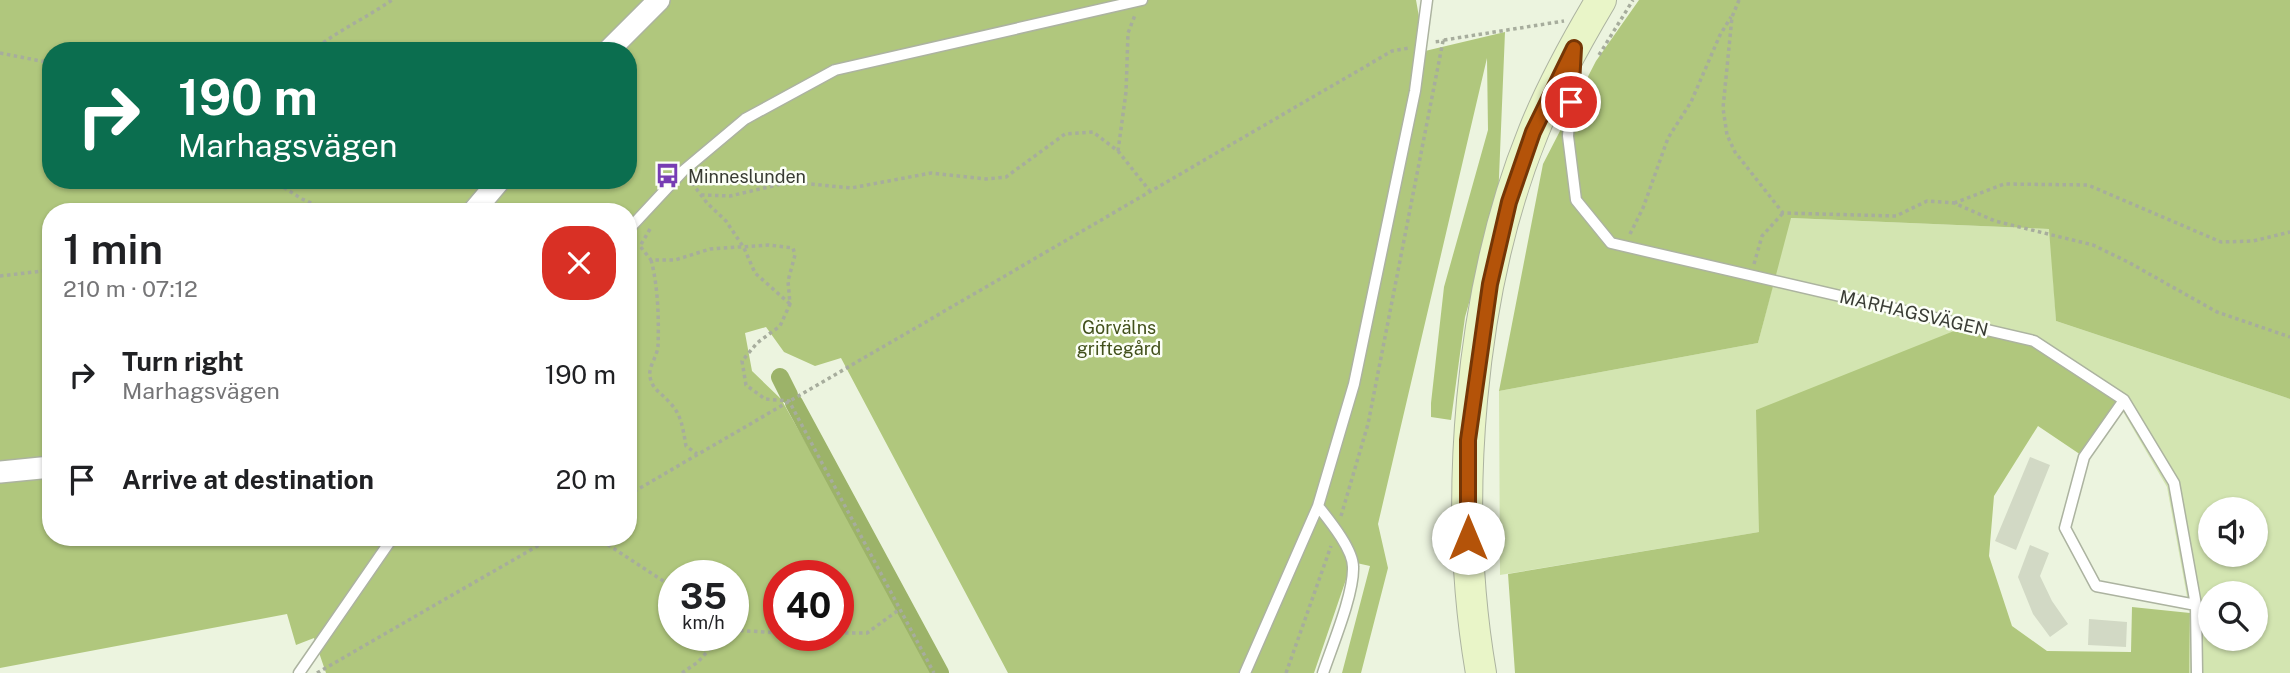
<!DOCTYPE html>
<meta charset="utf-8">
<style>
body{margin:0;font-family:"Public Sans",sans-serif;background:#f2f2f2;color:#202124;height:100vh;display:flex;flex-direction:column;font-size:26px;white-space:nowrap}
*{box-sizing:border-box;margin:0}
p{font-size:23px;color:#757577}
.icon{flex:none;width:38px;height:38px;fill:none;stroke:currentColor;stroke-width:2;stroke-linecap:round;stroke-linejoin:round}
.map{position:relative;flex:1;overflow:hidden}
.drawer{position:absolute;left:42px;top:203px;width:595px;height:343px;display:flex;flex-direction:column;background:#fff;border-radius:28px;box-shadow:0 2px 5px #0004}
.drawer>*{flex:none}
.banner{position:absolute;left:42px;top:42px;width:595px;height:147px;border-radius:28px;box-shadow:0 2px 5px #0004;background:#0b6e4f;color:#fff;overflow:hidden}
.buttons{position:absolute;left:2198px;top:497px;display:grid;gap:14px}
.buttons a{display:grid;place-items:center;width:70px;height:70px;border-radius:50%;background:#fff;box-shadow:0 2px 5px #0004;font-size:35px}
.speed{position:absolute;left:658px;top:560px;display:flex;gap:14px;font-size:35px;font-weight:700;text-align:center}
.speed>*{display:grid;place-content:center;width:91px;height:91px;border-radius:50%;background:#fff;box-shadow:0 2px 5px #0004;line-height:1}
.speed small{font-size:18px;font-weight:400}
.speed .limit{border:10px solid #d22;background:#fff;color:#111}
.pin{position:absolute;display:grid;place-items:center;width:60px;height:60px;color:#fff;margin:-30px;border:4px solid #fff;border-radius:50%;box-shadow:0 2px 7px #0007}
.me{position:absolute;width:77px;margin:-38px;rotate:0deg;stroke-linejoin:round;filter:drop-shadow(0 0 5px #0008)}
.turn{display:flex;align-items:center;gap:24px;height:147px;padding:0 21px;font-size:32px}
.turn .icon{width:91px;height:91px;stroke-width:2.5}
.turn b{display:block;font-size:49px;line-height:60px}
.round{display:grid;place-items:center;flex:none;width:74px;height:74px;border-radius:28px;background:#f2f2f2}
.summary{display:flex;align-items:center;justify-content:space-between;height:119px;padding:0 21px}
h1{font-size:42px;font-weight:600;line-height:52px}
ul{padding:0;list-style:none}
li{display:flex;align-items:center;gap:21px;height:105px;padding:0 21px}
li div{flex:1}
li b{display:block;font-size:26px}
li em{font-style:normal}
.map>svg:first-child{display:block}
.green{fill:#d3e5b1;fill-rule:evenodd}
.forest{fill:#b0c77d;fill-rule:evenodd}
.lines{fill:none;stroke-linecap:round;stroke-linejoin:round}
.canal{stroke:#9cb369;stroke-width:18}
.building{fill:#d2d9c5}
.lane-casing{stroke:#acb3a0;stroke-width:13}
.street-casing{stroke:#acb3a0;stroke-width:24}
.secondary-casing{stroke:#acb3a0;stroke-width:32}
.path{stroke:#a7ad9d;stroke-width:3.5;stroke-dasharray:3.5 3.5;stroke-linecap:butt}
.lane{stroke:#fff;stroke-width:10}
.street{stroke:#fff;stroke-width:21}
.secondary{stroke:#e9f5c8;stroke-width:30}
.route-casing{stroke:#753606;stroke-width:18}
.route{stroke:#b45309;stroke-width:12}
.labels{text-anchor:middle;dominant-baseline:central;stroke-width:5;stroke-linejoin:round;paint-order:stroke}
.poi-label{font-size:18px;fill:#393c34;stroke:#fcfff7;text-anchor:start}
.street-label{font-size:18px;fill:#393c34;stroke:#fcfff7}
.park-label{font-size:18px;fill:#42511c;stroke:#fcfff7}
</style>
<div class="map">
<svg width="2290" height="673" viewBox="0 0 2290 673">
<rect width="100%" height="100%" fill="#ecf4df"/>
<!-- green -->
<path class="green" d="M1790 218 2050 229 2056 321 2290 399V673H2189L2190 613 2167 487 2118 403 2028 346 1759 532 1500 575 1499 391 1758 343ZM2210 509H2256V555H2210ZM2210 593H2256V639H2210Z"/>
<!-- forest -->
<path class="forest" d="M0 0H1416L1425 51 1505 32 1498 201 1465 317 1451 420 1431 417V403L1444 287 1488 130 1487 58 1378 524 1388 568 1361 673H1342L1370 566 1352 562 1314 673H1008L841 358 815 366 784 352 766 327 745 333 752 371 781 399 900 609 932 673H326L314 638 296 645 287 614 0 668ZM51 51H628V180H51ZM51 212H628V537H51ZM674 576H733V635H674ZM779 576H838V635H779Z
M1639 0H2290V399L2056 321 2049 229 1791 218 1758 343 1499 391 1543 164 1596 61Z
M1954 331 2034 341 2124 400 2084 457 2038 426 1994 496 1989 556 2012 626 2047 651 2131 652 2132 607 2190 613 2189 673H1515L1508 574 1759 532 1756 410Z"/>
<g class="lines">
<!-- canal -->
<path class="canal" d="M780 377 789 395
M794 403 940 673"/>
</g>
<!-- building -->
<path class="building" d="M2030 457 2050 465 2016 550 1995 541Z
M2030 545 2049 553 2040 576 2052 601 2068 624 2050 637 2033 614 2018 577Z
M2089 619 2127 622 2126 647 2088 645Z"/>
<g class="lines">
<defs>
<path id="lane" d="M1573 71 1568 136 1576 200 1611 243 2034 341 2124 400 2174 483 2196 605 2197 673
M628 230 683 171 745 119 835 70 1142 0
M2124 400 2084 457 2065 528 2096 586 2196 605
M1318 506C1329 520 1353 549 1353 567 1354 594 1332 646 1323 673
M299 673 393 537
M1245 673 1318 506 1354 384 1415 91 1427 0"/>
<path id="street" d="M608 51 659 0
M473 212 500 180
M0 472 51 467"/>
<path id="secondary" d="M1481 673C1452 505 1469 291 1533 133 1551 87 1576 42 1601 0"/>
</defs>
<!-- lane casing -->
<use href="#lane" class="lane-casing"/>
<!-- street casing -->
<use href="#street" class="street-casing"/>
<!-- secondary casing -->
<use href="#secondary" class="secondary-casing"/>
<!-- path -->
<path class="path" d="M1739 0 1732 17 1723 108 1727 135 1735 152 1783 213 1896 216 1927 201 1954 203 1995 221 2093 245 2128 262 2217 312 2290 337
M1444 40 1564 21
M312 51C337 31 366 18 392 0
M0 53 51 63
M1599 55 1633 0
M1118 151 1126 92 1128 33 1135 15
M272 180 302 199 332 212
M692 183 707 203 726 221 744 248 755 273 790 304
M701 195 730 196 790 182 851 188 931 173 986 179 1006 177 1065 134 1093 132 1118 151 1149 190
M1954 203 2004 184 2088 185 2221 242 2253 241 2290 232
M650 229 640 246 651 260H675L710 249 769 245 793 248 795 255 788 281 790 304 780 326 757 343 742 361 746 385 765 399 789 401 934 673
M1630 234 1643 208 1668 138 1691 102 1720 35 1731 17
M651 260C658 285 659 320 658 346 657 357 648 367 650 377 653 391 661 392 669 402 682 414 683 430 686 446L697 454
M1754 264 1762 236 1783 213
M0 276 51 270
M628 495 1392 51 1409 48
M1341 516 1368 424 1443 41 1433 42
M596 537 674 588
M733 630 779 633
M838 633H867L900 609
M317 673 553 537
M682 673 698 662 722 635
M1286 673 1331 546"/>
<!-- lane -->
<use href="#lane" class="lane"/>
<!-- street -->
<use href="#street" class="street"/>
<!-- secondary -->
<use href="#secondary" class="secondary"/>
</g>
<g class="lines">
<defs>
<path id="route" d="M1468 538V440L1490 284 1509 202 1533 132 1574 48 1571 102"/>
</defs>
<!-- route casing -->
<use href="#route" class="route-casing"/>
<!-- route -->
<use href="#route" class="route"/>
</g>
<!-- icons -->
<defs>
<symbol id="bus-bare" viewBox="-9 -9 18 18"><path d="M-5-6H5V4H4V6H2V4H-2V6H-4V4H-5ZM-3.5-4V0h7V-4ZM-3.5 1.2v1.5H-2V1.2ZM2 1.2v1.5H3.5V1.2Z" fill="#773db3" stroke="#fcfff7" stroke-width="2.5" paint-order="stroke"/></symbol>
</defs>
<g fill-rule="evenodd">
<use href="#bus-bare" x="650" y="158" width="35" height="35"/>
</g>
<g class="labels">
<!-- poi labels -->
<g class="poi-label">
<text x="688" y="176">Minneslunden</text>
</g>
<!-- street labels -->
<g class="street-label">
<text transform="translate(1914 313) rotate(13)">MARHAGSVÄGEN</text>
</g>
<!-- park labels -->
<g class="park-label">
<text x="1119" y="327">Görvälns<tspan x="1119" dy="21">griftegård</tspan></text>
</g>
</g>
</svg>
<div class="buttons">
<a><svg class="icon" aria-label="sound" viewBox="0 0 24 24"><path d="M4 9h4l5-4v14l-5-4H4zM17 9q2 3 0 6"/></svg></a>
<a><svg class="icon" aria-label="search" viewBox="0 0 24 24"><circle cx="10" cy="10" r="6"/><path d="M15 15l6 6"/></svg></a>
</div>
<div class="speed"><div>35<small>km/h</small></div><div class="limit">40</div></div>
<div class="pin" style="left:1571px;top:102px;background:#d93025"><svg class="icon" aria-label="arrive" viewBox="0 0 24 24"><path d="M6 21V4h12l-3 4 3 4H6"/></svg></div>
<svg class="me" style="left:1468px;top:538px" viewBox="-20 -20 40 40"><circle r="19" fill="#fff"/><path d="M0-13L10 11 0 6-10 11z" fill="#b45309"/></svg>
<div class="banner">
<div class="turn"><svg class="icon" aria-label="right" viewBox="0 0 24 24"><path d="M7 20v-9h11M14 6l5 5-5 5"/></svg><div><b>190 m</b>Marhagsvägen</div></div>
</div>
<section class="drawer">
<div class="summary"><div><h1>1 min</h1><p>210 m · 07:12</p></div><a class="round" style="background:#d93025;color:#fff"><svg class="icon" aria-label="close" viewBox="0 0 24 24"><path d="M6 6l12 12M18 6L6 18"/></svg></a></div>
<ul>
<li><svg class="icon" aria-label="right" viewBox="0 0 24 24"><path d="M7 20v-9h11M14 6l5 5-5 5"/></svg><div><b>Turn right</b><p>Marhagsvägen</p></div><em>190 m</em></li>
<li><svg class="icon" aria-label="arrive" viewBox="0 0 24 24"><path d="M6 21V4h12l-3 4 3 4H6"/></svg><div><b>Arrive at destination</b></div><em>20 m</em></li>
</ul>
</section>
</div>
